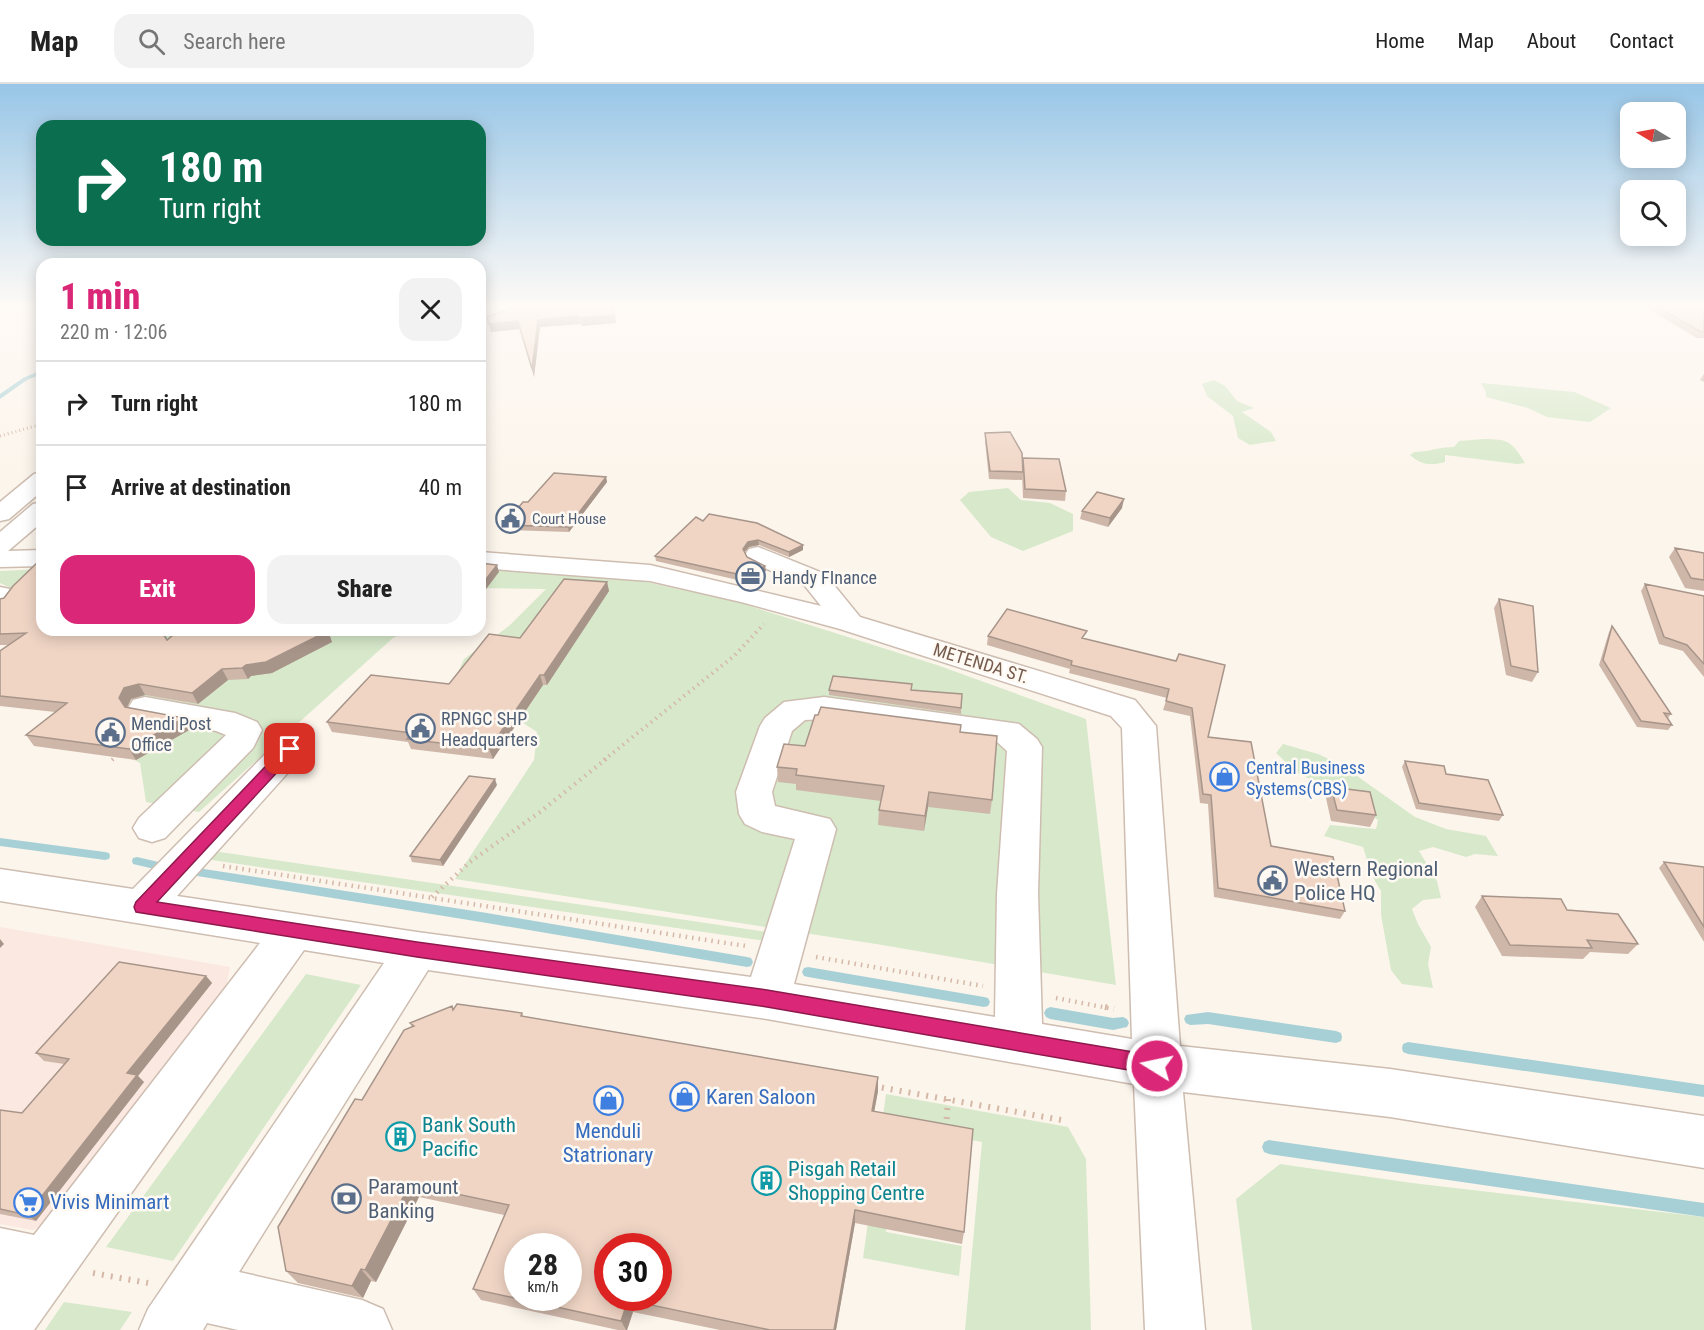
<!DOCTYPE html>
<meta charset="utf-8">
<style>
body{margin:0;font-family:"Roboto Condensed",sans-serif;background:#f2f2f2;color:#222;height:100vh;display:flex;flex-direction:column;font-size:22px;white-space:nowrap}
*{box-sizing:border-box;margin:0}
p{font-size:20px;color:#767676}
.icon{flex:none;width:33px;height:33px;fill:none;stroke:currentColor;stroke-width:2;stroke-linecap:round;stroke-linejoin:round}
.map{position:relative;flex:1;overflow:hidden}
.drawer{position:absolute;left:36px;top:174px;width:450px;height:378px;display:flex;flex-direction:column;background:#fff;border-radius:18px;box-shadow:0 3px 15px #0003}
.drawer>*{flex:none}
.banner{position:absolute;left:36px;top:36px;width:450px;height:126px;border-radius:18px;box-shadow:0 3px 15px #0003;background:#0b6e4f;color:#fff;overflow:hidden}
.needle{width:39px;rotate:280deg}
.tools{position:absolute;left:1620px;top:18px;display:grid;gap:12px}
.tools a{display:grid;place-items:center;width:66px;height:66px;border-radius:12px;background:#fff;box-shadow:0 3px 15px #0003;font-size:30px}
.speed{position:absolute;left:504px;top:1149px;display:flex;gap:12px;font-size:30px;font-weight:700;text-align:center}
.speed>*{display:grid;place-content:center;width:78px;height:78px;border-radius:50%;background:#fff;box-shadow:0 3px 15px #0003;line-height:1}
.speed small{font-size:15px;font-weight:400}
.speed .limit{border:9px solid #d22;background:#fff;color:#111}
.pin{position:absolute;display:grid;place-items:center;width:51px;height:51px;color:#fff;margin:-26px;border-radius:12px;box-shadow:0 3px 9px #0006}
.me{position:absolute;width:66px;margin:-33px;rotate:280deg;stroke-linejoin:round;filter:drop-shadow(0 0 4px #0008)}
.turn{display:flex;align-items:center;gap:21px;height:126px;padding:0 24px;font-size:27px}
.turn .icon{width:78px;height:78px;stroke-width:2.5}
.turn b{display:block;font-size:42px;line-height:51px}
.round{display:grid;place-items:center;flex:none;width:63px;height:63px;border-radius:18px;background:#f2f2f2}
.headline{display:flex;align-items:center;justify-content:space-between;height:102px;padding:0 24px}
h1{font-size:36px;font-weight:800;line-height:45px;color:#db2777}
.action{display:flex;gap:12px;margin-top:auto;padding:12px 24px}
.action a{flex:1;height:69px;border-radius:18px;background:#db2777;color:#fff;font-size:24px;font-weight:800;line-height:69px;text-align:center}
.action a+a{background:#f2f2f2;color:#222}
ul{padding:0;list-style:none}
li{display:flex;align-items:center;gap:18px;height:84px;padding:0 24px;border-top:2px solid #e0e0e0}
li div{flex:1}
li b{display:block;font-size:22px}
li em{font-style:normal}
header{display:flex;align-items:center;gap:36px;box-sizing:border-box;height:84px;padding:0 30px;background:#fff;border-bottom:2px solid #e0e0e0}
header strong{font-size:28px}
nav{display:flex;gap:33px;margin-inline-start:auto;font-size:21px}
.search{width:420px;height:54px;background:#f2f2f2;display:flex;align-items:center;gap:15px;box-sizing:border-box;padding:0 21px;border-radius:18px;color:#767676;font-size:22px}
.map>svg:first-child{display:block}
.commercial{fill:#fbe8e0}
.green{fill:#d7e9ca}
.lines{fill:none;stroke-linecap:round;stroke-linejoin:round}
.stream{fill:#a7d0d6;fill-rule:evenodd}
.minor-casing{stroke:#cebdb1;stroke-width:3}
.path-far3{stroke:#d5b8a7;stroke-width:3;stroke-dasharray:1 3;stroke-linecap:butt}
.path-far2{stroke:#d5b8a7;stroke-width:4;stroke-dasharray:1.5 4.5;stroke-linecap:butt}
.path-far1{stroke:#d5b8a7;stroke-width:4.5;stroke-dasharray:1.5 5;stroke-linecap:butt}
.path{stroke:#d5b8a7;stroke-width:6;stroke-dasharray:2 7;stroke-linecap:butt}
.minor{fill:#fff;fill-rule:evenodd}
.wall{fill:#ceb7a9}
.shaded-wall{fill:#a8958a}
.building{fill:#f0d5c5;stroke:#a8958a;stroke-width:1.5;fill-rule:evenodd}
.route{fill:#db2777;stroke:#8e194d;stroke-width:1.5}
.labels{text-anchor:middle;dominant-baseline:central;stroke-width:5;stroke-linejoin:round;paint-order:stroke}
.far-service-label{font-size:15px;fill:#4e5e75;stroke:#fef9f2;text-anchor:start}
.service-label{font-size:18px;fill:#4e5e75;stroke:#fef9f2;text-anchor:start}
.street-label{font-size:18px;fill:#765c4f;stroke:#fef9f2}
.shop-label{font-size:18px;fill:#366cbe;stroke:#fef9f2;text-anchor:start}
.near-service-label{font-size:21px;fill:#4e5e75;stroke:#fef9f2;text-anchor:start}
.near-shop-label{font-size:21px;fill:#366cbe;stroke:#fef9f2;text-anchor:start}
.near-culture-label{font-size:21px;fill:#0d838f;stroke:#fef9f2;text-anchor:start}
</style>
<header>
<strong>Map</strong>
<div class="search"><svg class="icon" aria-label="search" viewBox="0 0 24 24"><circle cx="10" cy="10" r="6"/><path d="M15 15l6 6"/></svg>Search here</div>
<nav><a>Home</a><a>Map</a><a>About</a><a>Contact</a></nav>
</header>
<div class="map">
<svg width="1704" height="1246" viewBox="0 0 1704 1246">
<rect width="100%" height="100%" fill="#fcf5ec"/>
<!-- commercial -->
<path class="commercial" d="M0 843 230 883 222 923 47 1138 33 1146 0 1140Z"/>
<!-- green -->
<path class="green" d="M1214 296 1225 302 1237 317 1254 324 1242 328 1271 348 1276 357 1250 361 1238 354 1233 332 1207 312 1202 300Z
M1481 299 1574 308 1611 324 1590 338 1547 333 1528 324 1486 313V308Z
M1484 355C1509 355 1512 358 1525 379L1517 380 1445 371V378C1431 382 1421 381 1410 371L1414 368C1428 368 1439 363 1454 363L1459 357Z
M1008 404 1021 416 1050 419 1073 430V447L1023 467 991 453 960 416 969 408Z
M480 483 637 496 737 518 937 581 1086 635 1116 901 876 860 455 795 534 676 537 648 455 595 464 575 509 542 546 505 480 504Z
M42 485 15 506 0 499V487Z
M171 546H410L393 554 199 728 146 718 140 679 51 633 145 572Z
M1283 660 1318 670 1340 680 1415 733 1446 745 1486 752 1498 772 1475 770 1466 773 1433 763 1419 767 1437 797 1441 814 1423 816 1412 825 1418 840 1431 863 1428 880 1433 904 1402 900 1391 886 1381 831V807L1372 792 1363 763 1324 752 1330 741 1376 745 1378 736 1341 712 1319 705 1312 696 1296 688 1276 669Z
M206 766 768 848 765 857 198 774Z
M306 890 361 901 173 1177 106 1163Z
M886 1010 1068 1043 1086 1075 1091 1246H965L982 1058 899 1043 886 1148 962 1162 959 1192 863 1174Z
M1280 1080 1412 1099 1704 1133V1246H1252L1236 1115Z
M64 1218 132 1228 120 1246H45Z"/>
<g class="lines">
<!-- stream -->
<path class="stream" d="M42 286V290L27 296 0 315V310L23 294Z
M0 754 105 768 109 769 110 772 109 775 105 776 0 762Z
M137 773 167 780 171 781 172 784 171 787 167 788 133 780 132 777 133 774Z
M191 783 487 829 747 873 751 874 753 878 751 882 747 883 487 839 191 791 187 790 186 787 187 784Z
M808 883 984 913 988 914 990 918 988 922 984 923 808 893 804 892 802 888 804 884Z
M1050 923 1113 934 1123 933 1127 935 1129 939 1127 943 1113 946 1050 935 1046 933 1044 929 1046 925Z
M1208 928 1336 947 1341 949 1342 953 1341 957 1336 959 1208 940 1190 941 1186 939 1184 935 1186 931Z
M1408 958 1704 1001V1013L1408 970 1403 968 1402 964 1403 960Z
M1269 1056 1704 1119V1133L1269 1070 1264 1068 1262 1063 1264 1058Z"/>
<defs>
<path id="minor" d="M42 388V407L9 435 0 437V418L34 390Z
M42 418V438L8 467 42 466V482L0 483V448L33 420Z
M758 463 825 490 860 533 1135 616 1156 642 1180 962 1390 985 1704 1032V1084L1390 1033 1183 1008 1205 1246H1145L1134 1000 767 935 428 886 239 1188 362 1216 383 1225 392 1246H238L207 1239 203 1246H139L148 1225 384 879 304 866 34 1246H0V1144L34 1151 260 859 0 817V785L133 805 278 657 290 653 302 657 307 665 302 673 177 812 417 848 751 893 795 755 762 748 745 740 739 730 736 708 760 642 765 634 784 618 824 613 1019 640 1037 655 1042 663 1038 810 1042 940 1132 955 1122 644 1111 632 840 545 741 518 650 497 480 484V468L650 481 821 522 805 502 749 477 745 471 749 465ZM824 635 997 658 1007 667 997 810 995 933 794 900 836 745 830 735 775 722 772 708 792 647 805 636Z
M0 503 10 505 18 514 10 523 0 526Z
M145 613 235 629 257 638 262 646 253 664 165 754 152 758 139 754 133 744 139 734 226 651 216 647 133 632 128 624 133 616Z"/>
</defs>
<!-- minor casing -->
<use href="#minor" class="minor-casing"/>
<!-- path-far3 -->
<path class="path-far3" d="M0 352 42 340"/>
<!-- path-far2 -->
<path class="path-far2" d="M112 676 117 672
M604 676 734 572 764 540"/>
<!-- path-far1 -->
<path class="path-far1" d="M223 782 746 862
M432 813 470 778 540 728 606 675
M816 873 983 902
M1056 914 1113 925"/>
<!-- path -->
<path class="path" d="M1105 923 1114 925
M873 1002 1067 1037
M946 1044 948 1015
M93 1189 148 1199"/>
<!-- minor -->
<use href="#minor" class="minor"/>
</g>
<!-- wall -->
<path class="wall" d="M518 222 616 239 582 242 580 240 540 243 534 293 519 245 491 248Z
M1643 222H1704V254H1697Z
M1704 290V298L1700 296Z
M985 349 1022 381 1023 374 1066 407 1065 417 1023 414 1022 390V396L989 395 985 357Z
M606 393 607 398 569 448 506 446 504 441 528 418Z
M1122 424 1108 443 1080 435 1082 427Z
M703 437 803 466 789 473 759 461 749 463 744 468 747 473 765 482 766 487 746 498 656 477 655 472Z
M1675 464 1704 469V507L1685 504 1669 473Z
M607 498 609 507 547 601H543L493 675 411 665 408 658 332 648 327 638 449 600Z
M1645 500 1704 512V593L1683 567 1659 560 1641 507Z
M4 514 167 556 303 547H328L332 558 272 589 251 592 248 595 228 596 198 620 145 611 131 615 127 623 191 645 136 676 34 662 26 651 55 628 0 622V567L8 561H0V515Z
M1499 515 1538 588 1532 598 1506 591 1494 524Z
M1612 542 1671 630 1668 634 1672 641 1668 646 1637 643 1599 581 1609 548Z
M988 552 1085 555 1176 577 1208 653 1271 762 1345 827 1340 835 1214 813 1208 720 1200 719 1190 632 1163 626 1167 614 1069 589 1070 585 987 561Z
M829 606H911L962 610 961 630 829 611Z
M960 648 992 716 990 730 928 723 924 747 878 741 879 726 881 717 796 706V700L778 698 777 683Z
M1405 677 1446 690 1503 731 1499 737 1416 725 1402 683Z
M497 701 443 782 412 778 410 772Z
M1331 703 1376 731 1370 743 1331 737 1326 714Z
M1664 778 1704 783V858L1659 784Z
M1482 812 1567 826 1638 860 1628 870 1590 868 1583 875 1502 872 1475 823Z
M206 892 212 899 138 992 144 998 36 1137 0 1130V1026L22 1029 64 980 44 977 36 969Z
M454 926 522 929 523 932 878 993V1007L874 1027 964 1148 962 1160 855 1139 836 1246H720L633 1228 627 1246H618L481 1216 473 1205 504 1131 419 1113 376 1198 371 1197 363 1214 298 1199 286 1187 362 1016 412 943 410 939Z"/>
<!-- shaded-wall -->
<path class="shaded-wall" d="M615 231 616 239 582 242 580 234Z
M578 232 580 240 540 243 534 293 532 285 538 236Z
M518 237 519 245 491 248 489 240Z
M606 393 607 398 569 448 568 443Z
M1124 415 1122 424 1108 443 1110 434Z
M758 456 759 461 749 463 743 470V465L748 458Z
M803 461V466L789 473V468Z
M497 481 499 488 480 513V503Z
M765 482 766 487 746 498V492Z
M607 498 609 507 547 601 544 591Z
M328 547 332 558 272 589 251 592 248 595 242 584 246 581Z
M222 585 228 596 198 620 192 609Z
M540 591 543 601 493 675 489 665Z
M139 600 145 611 131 615 126 625 119 614 124 604Z
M184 634 191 645 136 676 129 665Z
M495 695 497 701 443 782 440 776Z
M929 708 928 723 924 747 925 732Z
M0 855 4 860 0 864Z
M206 892 212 899 138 992 144 998 36 1137 27 1131 127 989Z
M878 993V1007L872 1040V1027Z
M410 1100 419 1113 376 1198 365 1186Z
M855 1126V1139L836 1246H834Z
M361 1185 371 1197 363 1214 352 1202Z
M628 1216 633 1228 627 1246H626L621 1237Z"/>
<!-- building -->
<path class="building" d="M518 222H611L615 231 580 234 578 232 538 236 532 285 518 237 489 240 487 233Z
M1656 222H1704V248H1701Z
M1010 348 1022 369 1023 388 990 387 985 349Z
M1023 374 1059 375 1066 407 1025 405Z
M554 389 606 393 568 443 504 441 523 418H528Z
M1097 408 1124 415 1110 434 1082 427Z
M709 430 757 439 803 461 789 468 758 456 748 458 743 465 747 473 765 482 746 492 655 472 696 433 703 437Z
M1675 464 1704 469V496L1691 494Z
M39 477H42V546H161L167 556 179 546H291L290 547H328L266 578 246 581 242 584 222 585 192 609 139 600 124 604 119 614 125 623 184 634 129 665 26 651 67 619 0 612V567L26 549 0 550V515L4 514 13 502Z
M480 479 497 481 480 503Z
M564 495 607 498 544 591H540L489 665 407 655 412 649 327 638 371 591 449 600 489 550 520 554Z
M1645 500 1704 512V580L1687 561 1664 553Z
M1499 515 1533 522 1538 588 1511 582Z
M1007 525 1087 547 1082 554 1176 577 1179 570 1225 581 1208 653 1251 658 1271 762 1333 773 1345 827 1218 804 1211 711 1203 710 1192 624 1166 617 1169 605 1071 581 1072 577 988 552Z
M1612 542 1671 630 1664 629 1672 641 1641 637 1603 576Z
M833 592 912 600 911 606 962 610 961 624 829 606Z
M821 623 961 641 960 648 997 652 992 716 929 708 925 732 879 726 884 702 796 691 797 685 777 683 784 660 805 662 815 631H818Z
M1405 677 1444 682 1446 690 1488 696 1503 731 1419 719Z
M469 692 495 695 440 776 410 772Z
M1331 703 1370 708 1376 731 1337 726Z
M1664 778 1704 783V843Z
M1482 812 1561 815 1567 826 1618 830 1638 860 1587 856 1592 864 1510 861Z
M119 878 206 892 127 989 137 991 27 1131 0 1125V1026L22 1029 69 975 36 969Z
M457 920 522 929 521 932 878 993 872 1027 973 1045 964 1148 855 1126 834 1246H770L628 1216 621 1237 473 1205 509 1121 410 1100 365 1186 361 1185 352 1202 286 1187 278 1143 355 1015 362 1016 404 946 414 942 410 939 452 922 453 926ZM518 1162H568V1214H518ZM608 1162H658V1214H608Z"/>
<!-- sky -->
<linearGradient id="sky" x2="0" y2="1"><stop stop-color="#98c6e7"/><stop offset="0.56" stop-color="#fefaf6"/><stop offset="1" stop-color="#fefaf6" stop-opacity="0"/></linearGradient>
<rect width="1704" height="396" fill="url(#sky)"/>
<!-- route -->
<path class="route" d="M290 660 295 662 298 665 295 669 157 818 417 858 767 906 1157 972 1164 975 1167 982 1164 988 1157 991 767 923 417 873 136 828 134 823 136 818 285 662Z"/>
<!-- icons -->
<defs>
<symbol id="civic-ring" viewBox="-11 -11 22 22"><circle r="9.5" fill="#fef9f2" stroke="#5c6f8a" stroke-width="1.5"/><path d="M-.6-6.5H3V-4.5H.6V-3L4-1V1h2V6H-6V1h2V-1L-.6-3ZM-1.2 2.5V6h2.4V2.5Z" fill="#5c6f8a"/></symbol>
<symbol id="office-ring" viewBox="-11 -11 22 22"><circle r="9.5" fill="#fef9f2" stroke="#5c6f8a" stroke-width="1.5"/><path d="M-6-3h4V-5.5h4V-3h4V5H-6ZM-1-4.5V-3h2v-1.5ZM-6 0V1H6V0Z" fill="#5c6f8a"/></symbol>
<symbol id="shop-ring" viewBox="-11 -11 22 22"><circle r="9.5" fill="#fef9f2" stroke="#3f7fe0" stroke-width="1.5"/><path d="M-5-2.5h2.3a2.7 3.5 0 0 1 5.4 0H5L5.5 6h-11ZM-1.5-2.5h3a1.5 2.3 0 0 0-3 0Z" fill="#3f7fe0"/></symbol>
<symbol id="building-ring" viewBox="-11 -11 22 22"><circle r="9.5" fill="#fef9f2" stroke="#0f9aa8" stroke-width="1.5"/><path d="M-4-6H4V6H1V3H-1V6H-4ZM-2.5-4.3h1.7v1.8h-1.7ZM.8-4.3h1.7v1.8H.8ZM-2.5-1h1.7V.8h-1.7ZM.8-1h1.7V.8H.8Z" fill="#0f9aa8"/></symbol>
<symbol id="bank-ring" viewBox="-11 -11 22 22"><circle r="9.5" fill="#fef9f2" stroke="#5c6f8a" stroke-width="1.5"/><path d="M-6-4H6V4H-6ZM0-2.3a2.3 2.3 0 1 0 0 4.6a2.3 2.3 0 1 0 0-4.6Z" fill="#5c6f8a"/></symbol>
<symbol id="supermarket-ring" viewBox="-11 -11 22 22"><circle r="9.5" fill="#fef9f2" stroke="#3f7fe0" stroke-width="1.5"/><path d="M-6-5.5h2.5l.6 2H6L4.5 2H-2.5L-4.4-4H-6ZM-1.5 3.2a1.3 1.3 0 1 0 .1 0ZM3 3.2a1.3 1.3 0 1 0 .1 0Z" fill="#3f7fe0"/></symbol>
</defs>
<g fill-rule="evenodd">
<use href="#civic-ring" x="494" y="418" width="33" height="33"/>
<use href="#office-ring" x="734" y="476" width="33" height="33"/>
<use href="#civic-ring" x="404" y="628" width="33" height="33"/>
<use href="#civic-ring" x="94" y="632" width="33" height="33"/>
<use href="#shop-ring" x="1208" y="676" width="33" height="33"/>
<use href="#civic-ring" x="1256" y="780" width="33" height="33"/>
<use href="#shop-ring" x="668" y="996" width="33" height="33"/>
<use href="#shop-ring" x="592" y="1000" width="33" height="33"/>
<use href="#building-ring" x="384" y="1036" width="33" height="33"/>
<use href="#building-ring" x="750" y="1080" width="33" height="33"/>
<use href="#bank-ring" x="330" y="1098" width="33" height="33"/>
<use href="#supermarket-ring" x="12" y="1102" width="33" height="33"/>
</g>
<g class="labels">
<!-- far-service labels -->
<g class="far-service-label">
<text x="532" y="435">Court House</text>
</g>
<!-- service labels -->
<g class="service-label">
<text x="772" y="493">Handy FInance</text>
<text x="441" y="634">RPNGC SHP<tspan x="441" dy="21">Headquarters</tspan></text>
<text x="131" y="639">Mendi Post<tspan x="131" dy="21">Office</tspan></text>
</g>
<!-- street labels -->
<g class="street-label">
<text transform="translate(981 579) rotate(17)">METENDA ST.</text>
</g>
<!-- shop labels -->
<g class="shop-label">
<text x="1246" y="683">Central Business<tspan x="1246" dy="21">Systems(CBS)</tspan></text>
</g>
<!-- near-service labels -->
<g class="near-service-label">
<text x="1294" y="785">Western Regional<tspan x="1294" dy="24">Police HQ</tspan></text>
<text x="368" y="1103">Paramount<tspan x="368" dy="24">Banking</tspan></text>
</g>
<!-- near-shop labels -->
<g class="near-shop-label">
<text x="706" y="1013">Karen Saloon</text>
<text x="608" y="1047" text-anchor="middle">Menduli<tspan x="608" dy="24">Statrionary</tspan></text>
<text x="50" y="1118">Vivis Minimart</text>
</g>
<!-- near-culture labels -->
<g class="near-culture-label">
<text x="422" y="1041">Bank South<tspan x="422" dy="24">Pacific</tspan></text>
<text x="788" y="1085">Pisgah Retail<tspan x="788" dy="24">Shopping Centre</tspan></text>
</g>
</g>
</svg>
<div class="tools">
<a><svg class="needle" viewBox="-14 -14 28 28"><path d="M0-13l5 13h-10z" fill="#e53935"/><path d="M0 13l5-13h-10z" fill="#767676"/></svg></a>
<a><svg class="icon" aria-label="search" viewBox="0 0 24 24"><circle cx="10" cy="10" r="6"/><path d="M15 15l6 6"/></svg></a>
</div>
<div class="speed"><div>28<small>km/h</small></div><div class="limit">30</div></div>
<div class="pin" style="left:290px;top:665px;background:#d93025"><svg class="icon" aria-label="arrive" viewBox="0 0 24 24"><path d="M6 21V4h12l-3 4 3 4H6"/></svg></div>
<svg class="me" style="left:1157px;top:982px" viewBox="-20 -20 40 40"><circle r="17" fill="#db2777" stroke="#fff" stroke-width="3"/><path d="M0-11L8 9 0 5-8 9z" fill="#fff"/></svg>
<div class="banner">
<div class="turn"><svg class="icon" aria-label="right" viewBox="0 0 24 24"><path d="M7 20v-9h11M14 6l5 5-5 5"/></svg><div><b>180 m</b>Turn right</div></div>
</div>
<section class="drawer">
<div class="headline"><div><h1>1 min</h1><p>220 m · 12:06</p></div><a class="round"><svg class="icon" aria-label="close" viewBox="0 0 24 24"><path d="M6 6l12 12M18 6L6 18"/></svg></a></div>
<ul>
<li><svg class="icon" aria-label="right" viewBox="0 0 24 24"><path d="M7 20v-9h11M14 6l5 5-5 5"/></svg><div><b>Turn right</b></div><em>180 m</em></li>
<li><svg class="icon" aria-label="arrive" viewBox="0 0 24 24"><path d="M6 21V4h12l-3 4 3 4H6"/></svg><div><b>Arrive at destination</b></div><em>40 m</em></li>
</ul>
<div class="action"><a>Exit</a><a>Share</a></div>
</section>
</div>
